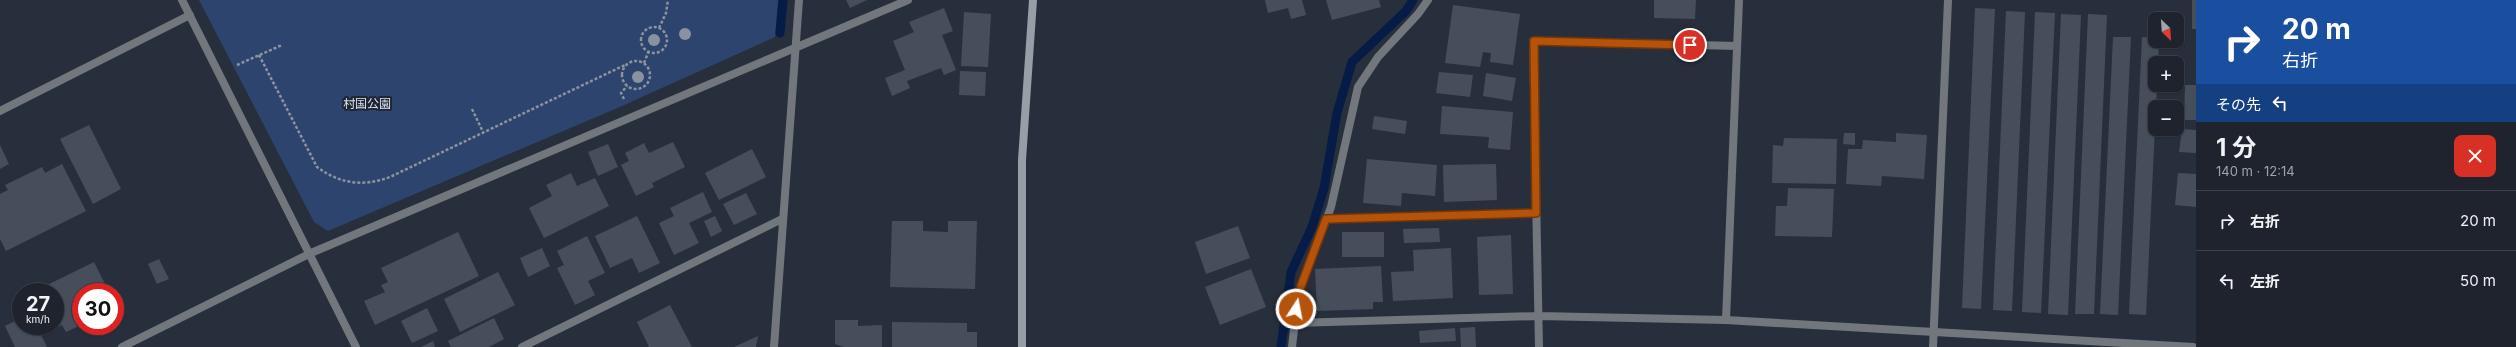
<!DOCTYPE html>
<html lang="ja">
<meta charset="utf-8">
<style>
body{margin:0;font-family:Inter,"Noto Sans JP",sans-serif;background:#262b35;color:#f1f3f6;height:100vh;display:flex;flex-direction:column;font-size:15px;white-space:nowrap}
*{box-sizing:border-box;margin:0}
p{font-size:13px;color:#a1a4aa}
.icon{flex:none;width:22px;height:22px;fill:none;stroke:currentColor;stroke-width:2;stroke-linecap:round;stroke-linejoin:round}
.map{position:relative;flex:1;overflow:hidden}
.drawer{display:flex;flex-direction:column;background:#1e232d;width:320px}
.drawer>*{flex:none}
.hud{background:#1a4fa0;color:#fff;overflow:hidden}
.needle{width:26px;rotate:155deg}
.tools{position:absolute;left:2148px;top:12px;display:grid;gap:8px}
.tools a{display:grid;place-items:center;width:36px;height:36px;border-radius:8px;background:#1e232d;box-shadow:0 1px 3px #0004,0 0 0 1px #3c4049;font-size:20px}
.speed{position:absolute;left:12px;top:283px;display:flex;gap:8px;font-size:20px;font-weight:700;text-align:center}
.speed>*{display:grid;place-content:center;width:52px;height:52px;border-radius:50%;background:#1e232d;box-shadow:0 1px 3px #0004,0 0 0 1px #3c4049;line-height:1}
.speed small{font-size:10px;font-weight:400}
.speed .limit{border:6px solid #d22;background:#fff;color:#111}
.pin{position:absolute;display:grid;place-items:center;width:34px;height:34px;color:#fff;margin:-17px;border:2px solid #fff;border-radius:50%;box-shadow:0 1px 4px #0007}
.me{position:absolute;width:44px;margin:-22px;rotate:11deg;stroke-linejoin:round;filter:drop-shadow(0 0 3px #0008)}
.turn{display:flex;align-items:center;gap:14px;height:84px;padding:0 20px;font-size:18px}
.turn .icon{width:52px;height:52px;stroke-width:2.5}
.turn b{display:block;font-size:28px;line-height:34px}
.then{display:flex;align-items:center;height:38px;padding:0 20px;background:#0003;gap:8px;font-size:15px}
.round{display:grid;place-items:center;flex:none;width:42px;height:42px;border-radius:8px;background:#262b35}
.headline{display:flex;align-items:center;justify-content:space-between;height:68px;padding:0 20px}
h1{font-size:24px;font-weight:700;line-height:30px}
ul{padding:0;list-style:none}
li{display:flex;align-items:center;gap:12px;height:60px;padding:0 20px;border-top:1px solid #3c4049}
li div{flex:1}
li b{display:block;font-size:15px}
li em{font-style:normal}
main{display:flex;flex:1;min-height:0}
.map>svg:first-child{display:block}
.green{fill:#2d446e}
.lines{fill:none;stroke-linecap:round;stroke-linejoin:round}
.stream{stroke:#061c47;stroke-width:9}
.building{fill:#464e5c}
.path{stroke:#8d939e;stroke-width:2.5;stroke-dasharray:3 2;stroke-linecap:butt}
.street{stroke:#72767d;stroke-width:8}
.secondary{stroke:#979ea8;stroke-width:8}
.tree{fill:#8a91a0}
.route-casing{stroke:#753606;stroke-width:10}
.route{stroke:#b45309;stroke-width:7}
.labels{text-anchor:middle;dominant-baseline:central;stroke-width:4;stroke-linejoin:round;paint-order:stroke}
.park-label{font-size:12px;fill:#dae2f2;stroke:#1f2632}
</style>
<main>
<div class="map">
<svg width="2196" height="347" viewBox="0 0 2196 347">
<rect width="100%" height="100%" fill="#282f3c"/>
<!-- green -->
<path class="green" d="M199 0H778L775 37 622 106 328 231 314 222Z"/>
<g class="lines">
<!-- stream -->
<path class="stream" d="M780 33 783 0
M1281 347 1291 272 1312 227 1324 188 1337 113 1352 62 1406 11 1413 0"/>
</g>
<!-- building -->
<path class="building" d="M846 0H867L850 8Z
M1265 0H1302L1306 15 1291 19 1288 8 1268 13Z
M1326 0H1379L1381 7 1332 20Z
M1654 0H1696L1695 19 1654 18Z
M2192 0H2196V29H2192Z
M1453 5 1520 14 1513 65 1490 62 1491 53 1483 52 1480 67 1445 63Z
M944 8 953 31 942 35 956 70 944 75 941 68 907 81 910 88 892 96 885 78 905 70 893 41 914 32 909 22Z
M1975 8 1995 9 1981 309 1962 308Z
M2006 11 2025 12 2012 311 1993 310Z
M964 12 991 14 988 67 961 66Z
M2035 12 2055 13 2041 313 2022 312Z
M2061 14 2081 15 2068 315 2048 314Z
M2088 14 2107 15 2094 314H2075Z
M2113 37H2131L2118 315 2100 314Z
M2142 37 2155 38V41H2159L2158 63H2155V85H2157L2146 315 2129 314Z
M960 71 986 72 985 96 959 95Z
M1439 72 1473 75 1470 97 1436 93Z
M1486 73 1516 78 1512 101 1483 96Z
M2185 85H2196V120H2184Z
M1442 106 1513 112 1510 150 1488 148 1489 137 1440 134Z
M1374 116 1407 121 1405 134 1372 129Z
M89 125 121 189 93 204 60 139Z
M2182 129 2196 130V153L2179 152Z
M1844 133H1855V145L1843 144Z
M1896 133 1927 135 1924 179 1882 176 1881 186 1846 184 1848 149H1862L1863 140 1896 142Z
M1784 138 1837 139 1836 184 1772 183 1773 145 1783 146Z
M673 142 685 167 652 183 654 187 636 196 621 165 629 161 625 153 644 143 649 153Z
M608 144 618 167 598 176 588 152Z
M0 145 9 164 0 169Z
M752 149 766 177 719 200 705 173Z
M1367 159 1437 165 1435 196 1402 193 1401 206 1363 203Z
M62 164 86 211 6 251 0 239V194L8 190 5 185 42 167 45 173Z
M1496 164 1497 200 1444 202 1443 165Z
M571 173 577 186 595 178 609 206 544 238 529 208 552 196 546 185Z
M2178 173 2196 174V207L2175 205Z
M1788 188 1834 189 1832 237 1775 236 1776 206H1787Z
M703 192 712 212 689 223 699 243 674 255 659 223 674 216 670 208Z
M746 193 757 214 734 225 723 204Z
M637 216 660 263 639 273 632 258 610 268 595 236Z
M715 216 722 231 711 237 704 221Z
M892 221H923V231L948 232V221H977L975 289 890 287Z
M1238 226 1250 258 1206 274 1195 242Z
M1439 228 1440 242 1404 243 1403 229Z
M458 232 479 276 375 325 364 301 385 292 381 285 388 282 381 268Z
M1342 232H1384V257H1342Z
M1511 235 1513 294 1479 295 1477 237Z
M587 236 605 273 588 281 595 295 575 305 557 268 564 265 557 251Z
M542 248 550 266 528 277 520 258Z
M1451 248 1453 298 1393 301 1391 272 1414 271 1413 250Z
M159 259 169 279 157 284 148 264Z
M94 262 109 292H81V317L77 319 81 325 66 332 62 325 54 329 55 292 35 291Z
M1381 266 1383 302H1373V309L1317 311 1315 269Z
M1251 269 1266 307 1220 325 1205 287Z
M498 272 515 305 460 332 444 299Z
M670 305 692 347H649L637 322Z
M427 308 438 331 412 343 401 321Z
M21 318V326H37L47 347H15L5 326Z
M494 318 504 339 489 347H451L448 341Z
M835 320H858V326L882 325V347H844L835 344Z
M892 322 967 323V332H977V347H892Z
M1475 327 1476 347H1461L1460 328Z
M1455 328 1456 341 1420 343 1419 331Z
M758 336 756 347H734Z
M433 341 435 347H421Z"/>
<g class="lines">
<!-- path -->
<path class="path" d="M641 40a13 13 0 1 1 26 0a13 13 0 1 1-26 0Z
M659 28 666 13 668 0
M259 55 317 167C340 184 363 187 390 177L627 64
M622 75a14 14 0 1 1 28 0a14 14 0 1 1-28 0Z
M644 63 648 53
M237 65 282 45
M624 99 621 93 627 86
M472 109 483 132"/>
<!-- street -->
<path class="street" d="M182 0 356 347
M0 111 190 15
M1326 219 1536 213
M1726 320 1739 0
M1294 323 1539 316 1726 320 2193 347
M122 347 311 253 908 0
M522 347 782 219
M774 347 799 0
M1292 347 1298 295 1331 207 1358 87 1378 57 1418 14 1428 0
M1539 347 1533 41 1737 46
M1933 347 1948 0"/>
<!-- secondary -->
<path class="secondary" d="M1022 347V160L1033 0"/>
</g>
<!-- trees -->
<g class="tree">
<circle cx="685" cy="34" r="6"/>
<circle cx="654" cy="40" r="6"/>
<circle cx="638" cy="77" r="6"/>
</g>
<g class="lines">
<defs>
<path id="route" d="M1296 309 1301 286 1326 219 1536 213 1534 41 1690 45"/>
</defs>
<!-- route casing -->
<use href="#route" class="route-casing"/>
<!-- route -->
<use href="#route" class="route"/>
</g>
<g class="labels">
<!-- park labels -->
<g class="park-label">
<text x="367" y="103">村国公園</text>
</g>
</g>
</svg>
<div class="tools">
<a><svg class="needle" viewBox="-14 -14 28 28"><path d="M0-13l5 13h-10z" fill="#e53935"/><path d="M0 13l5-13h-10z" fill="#a1a4aa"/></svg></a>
<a>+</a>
<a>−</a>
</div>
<div class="speed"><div>27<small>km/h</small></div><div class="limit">30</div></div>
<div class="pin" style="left:1690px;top:45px;background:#d93025"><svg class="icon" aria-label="arrive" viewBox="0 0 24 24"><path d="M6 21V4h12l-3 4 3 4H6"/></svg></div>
<svg class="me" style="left:1296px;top:309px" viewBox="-20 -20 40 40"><circle r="17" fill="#b45309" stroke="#fff" stroke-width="3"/><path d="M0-11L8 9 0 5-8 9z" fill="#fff"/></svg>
</div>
<section class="drawer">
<div class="hud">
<div class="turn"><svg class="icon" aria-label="right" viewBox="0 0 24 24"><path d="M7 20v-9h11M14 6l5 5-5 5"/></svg><div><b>20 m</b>右折</div></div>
<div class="then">その先<svg class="icon" aria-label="left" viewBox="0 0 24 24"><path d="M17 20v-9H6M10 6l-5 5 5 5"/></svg></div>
</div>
<div class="headline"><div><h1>1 分</h1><p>140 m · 12:14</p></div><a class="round" style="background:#d93025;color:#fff"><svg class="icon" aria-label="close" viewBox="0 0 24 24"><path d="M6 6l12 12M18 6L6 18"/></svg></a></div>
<ul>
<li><svg class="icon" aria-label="right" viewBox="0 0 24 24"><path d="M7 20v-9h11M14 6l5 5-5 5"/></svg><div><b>右折</b></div><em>20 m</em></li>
<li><svg class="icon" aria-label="left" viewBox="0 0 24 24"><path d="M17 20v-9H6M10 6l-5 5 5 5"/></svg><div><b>左折</b></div><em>50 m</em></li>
</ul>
</section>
</main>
